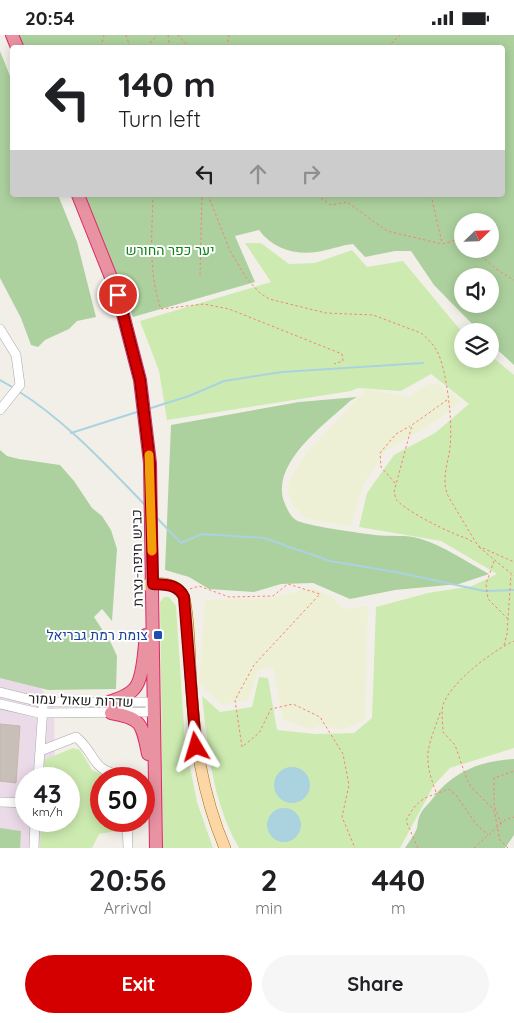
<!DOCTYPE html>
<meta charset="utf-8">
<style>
body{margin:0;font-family:Quicksand,Heebo,sans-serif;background:#f6f6f6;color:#202124;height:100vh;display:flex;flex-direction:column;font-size:19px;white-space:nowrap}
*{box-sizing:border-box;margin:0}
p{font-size:16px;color:#757577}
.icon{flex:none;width:28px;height:28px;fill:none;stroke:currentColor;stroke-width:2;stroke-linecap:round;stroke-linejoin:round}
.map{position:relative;height:813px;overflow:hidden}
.side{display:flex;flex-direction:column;background:#fff;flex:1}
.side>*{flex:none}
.top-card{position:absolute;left:10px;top:10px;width:495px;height:152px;border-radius:5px;box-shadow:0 2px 12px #0003;background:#fff;color:#202124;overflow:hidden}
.needle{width:32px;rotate:67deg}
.buttons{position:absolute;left:454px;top:178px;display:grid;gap:10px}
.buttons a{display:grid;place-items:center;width:45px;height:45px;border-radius:50%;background:#fff;box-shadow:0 2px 12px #0003;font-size:25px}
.speed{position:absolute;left:15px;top:732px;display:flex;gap:10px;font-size:25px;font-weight:700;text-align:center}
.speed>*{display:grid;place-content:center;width:65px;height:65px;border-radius:50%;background:#fff;box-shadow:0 2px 12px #0003;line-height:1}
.speed small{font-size:12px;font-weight:400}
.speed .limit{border:8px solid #d22;background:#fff;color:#111}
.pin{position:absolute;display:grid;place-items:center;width:42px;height:42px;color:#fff;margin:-21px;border:2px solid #fff;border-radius:50%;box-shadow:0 1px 5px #0007}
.me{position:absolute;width:55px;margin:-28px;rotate:353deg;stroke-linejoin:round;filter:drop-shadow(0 0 4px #0008)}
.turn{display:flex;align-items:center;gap:18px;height:105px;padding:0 25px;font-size:22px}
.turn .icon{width:65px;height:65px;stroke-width:2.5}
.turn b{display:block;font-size:35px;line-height:42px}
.lanes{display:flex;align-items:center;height:48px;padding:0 25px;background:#0003;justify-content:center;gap:25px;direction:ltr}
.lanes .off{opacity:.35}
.eta{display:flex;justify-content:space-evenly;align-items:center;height:85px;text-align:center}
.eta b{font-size:30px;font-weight:700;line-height:35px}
.cta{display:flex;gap:10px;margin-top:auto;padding:10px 25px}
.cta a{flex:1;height:58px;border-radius:30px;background:#d40000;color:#fff;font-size:20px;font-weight:700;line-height:58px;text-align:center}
.cta a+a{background:#f6f6f6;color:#202124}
.status{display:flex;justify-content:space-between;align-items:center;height:35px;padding:0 25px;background:#fff;direction:ltr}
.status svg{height:14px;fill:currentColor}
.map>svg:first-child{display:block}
.industrial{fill:#ebdbe8}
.farmland{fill:#eef0d5}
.grass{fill:#cdebb0}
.forest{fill:#add19e;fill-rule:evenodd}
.water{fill:#aad3df}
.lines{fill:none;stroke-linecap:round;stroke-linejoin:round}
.stream{stroke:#aad3df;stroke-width:2}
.building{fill:#c7bfb8;stroke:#c4b6ab}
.minor-casing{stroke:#a9a9a9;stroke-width:10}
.major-casing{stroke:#a06b00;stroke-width:12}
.highway-casing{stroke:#dc2a67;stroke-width:14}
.path{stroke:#fa8072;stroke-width:1;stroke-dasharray:2.5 2.5;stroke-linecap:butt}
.minor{stroke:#fff;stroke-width:9}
.major{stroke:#fcd6a4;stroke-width:11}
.highway{stroke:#e892a2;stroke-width:12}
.route-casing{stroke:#8a0000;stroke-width:12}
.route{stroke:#d40000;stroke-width:9}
.slow{stroke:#f59e0b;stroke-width:9}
.transit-dot{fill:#1a4fb4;stroke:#fff;stroke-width:2}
.labels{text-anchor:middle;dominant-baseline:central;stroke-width:4;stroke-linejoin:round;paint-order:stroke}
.park-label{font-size:14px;fill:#0c8416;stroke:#fff}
.street-label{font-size:14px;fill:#222;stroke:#fff}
.transit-label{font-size:14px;fill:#164399;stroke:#fff;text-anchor:end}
</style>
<div class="status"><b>20:54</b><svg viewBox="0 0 49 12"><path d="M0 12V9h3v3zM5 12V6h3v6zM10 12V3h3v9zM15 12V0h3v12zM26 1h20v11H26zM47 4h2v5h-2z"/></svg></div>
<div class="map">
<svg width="514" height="813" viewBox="0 0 514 813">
<rect width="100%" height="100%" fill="#f2efe9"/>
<!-- industrial -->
<path class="industrial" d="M0 623 27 635 54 671 55 744H26V786H52L51 813H0Z"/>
<!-- farmland -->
<path class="farmland" d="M437 348 461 366 432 389 386 416 364 448 351 491 307 484 293 471 288 458 289 446 304 421 366 354 408 362 426 350Z
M312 553 331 561 344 574 368 571 365 684 343 695 321 690 311 695 283 684 273 632 258 635 249 665 222 670 199 648 205 565 271 563Z"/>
<!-- grass -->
<path class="grass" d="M245 208H261L289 229 315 228 352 215 367 232 403 226 462 297V324H490V320L514 340V713L450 733 434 750 400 813H239C212 767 208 714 202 661L220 677 252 672 259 642 268 643 277 695 315 699 354 698 372 683 376 572 428 558 472 551 497 539 441 506 359 492 367 458 394 420 435 398 469 369 431 339 401 356 358 353 351 356 167 385 159 336 140 286 271 247Z
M164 562H169L176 571 185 707 197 767 213 813H163L160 567Z
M73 713 80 715 92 735 113 744H101V786H123V795L99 799 92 813H40L41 786H69V744H43L44 725Z"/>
<!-- forest -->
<path class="forest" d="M19 0H514V330L490 308V296H479L434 250 411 216H395L365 222 353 209C343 210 336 213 326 215 302 222 274 216 259 195L235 201 255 247 133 282 84 160H502V12H24ZM462 186H490V214H462ZM462 241H490V269H462Z
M0 16 12 46V160H58L77 207 96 282 77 286 69 294 45 305 38 312 31 310 21 283 0 243Z
M357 362 350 366C325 389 268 430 285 469 287 474 291 482 296 485 305 491 361 498 375 500 390 502 406 499 421 504 444 511 467 527 489 539L459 549 395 555 350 564 313 548 281 549 254 557 209 554 189 542 165 535 171 390 299 367Z
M0 415 7 421 19 424 60 430 74 446 92 473 102 481 111 495 117 514 112 586 102 574 94 582 111 608 117 621 116 654 48 655 0 643Z
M514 724V800L505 813H405C409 807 415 799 417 793 418 787 418 783 421 778 424 772 430 768 433 763 453 736 481 726 514 724Z
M0 793 21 796 20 813H0Z"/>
<!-- water -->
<path class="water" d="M274 750a18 18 0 1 1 36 0a18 18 0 1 1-36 0Z
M267 790a17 17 0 1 1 34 0a17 17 0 1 1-34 0Z"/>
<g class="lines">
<!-- stream -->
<path class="stream" d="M0 345 14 353
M18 356C66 386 106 430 146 471
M151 373 189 361 224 346 282 337 423 328
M71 398 137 377
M156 482 181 508 202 499 264 503 330 526 401 538 484 556 514 555"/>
</g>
<!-- building -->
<path class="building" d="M0 689 20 691 16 748 0 746Z"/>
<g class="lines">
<defs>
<path id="minor" d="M0 294 16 320 20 350 0 375
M0 657 40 667H147L154 671 147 677 39 678 0 669
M40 716 76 702C97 719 90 735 121 740L122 744
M38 744 43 672
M0 767 26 768
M127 786 128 813
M34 813 35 786"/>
<path id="major" d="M145 550C160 547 178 548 184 562 190 589 189 619 191 646 194 704 202 759 225 813"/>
<path id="highway" d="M12 0 17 12
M78 160 118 260 140 345 150 428 156 813
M109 667C118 664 128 661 134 654 144 644 144 613 146 600
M111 678C142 683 142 689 148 719"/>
</defs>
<!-- minor casing -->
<use href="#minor" class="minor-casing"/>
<!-- major casing -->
<use href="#major" class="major-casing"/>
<!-- highway casing -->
<use href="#highway" class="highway-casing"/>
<!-- path -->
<path class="path" d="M126 0 130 12
M168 0 170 12
M178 0 189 12
M101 12 104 0
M147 12 157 0
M227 12 229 0
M388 12 400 0
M153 160C152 198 148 237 161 274L204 269 229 274 342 319 343 326 334 329
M208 160 230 216 247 244 260 258 269 264 326 278 373 280 421 298C427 303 433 309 437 316 447 335 453 389 450 412 448 430 441 443 448 461L478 511 514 527
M317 160 331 170 347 167 387 196 442 209 462 203
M431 160 442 208
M474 214 496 234 514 245
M200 240 202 160
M447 365 412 390 394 457C395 459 395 462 396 464 401 473 442 494 453 498 461 502 468 503 474 508
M395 448 381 432 380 418 396 399 410 391
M479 512 514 541
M494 526 486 549 488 564 508 584
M190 554 199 551 229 562 273 561 288 549 320 559 254 630 235 665 242 712 259 698 271 674 293 669 320 682 343 719 349 750 342 782 355 813
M504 610 507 599 511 540
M436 757C421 718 429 712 441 675
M501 789 494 770V743L514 736
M418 813 406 786C418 762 425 763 449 754L456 760 476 789 488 800
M474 813 505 785 514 782
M508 813 500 805 494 775 472 753 467 745 455 710 443 697C443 688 441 678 443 670 451 647 492 616 514 606"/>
<!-- minor -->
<use href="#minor" class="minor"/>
<!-- major -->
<use href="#major" class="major"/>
<!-- highway -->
<use href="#highway" class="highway"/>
</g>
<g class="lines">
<defs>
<path id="route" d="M118 260 140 345 150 428 153 549C166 550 178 549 184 562L196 712"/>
</defs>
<!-- route casing -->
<use href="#route" class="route-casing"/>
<!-- route -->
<use href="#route" class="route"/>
<!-- slow -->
<path class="slow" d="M149 420 152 516"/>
</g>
<!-- markers -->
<rect class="transit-dot" x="153" y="595" width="10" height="10" rx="2.5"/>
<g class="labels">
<!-- park labels -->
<g class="park-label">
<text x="170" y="215">יער כפר החורש</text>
</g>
<!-- street labels -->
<g class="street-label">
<text transform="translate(137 523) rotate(-91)">כביש חיפה-נצרת</text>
<text transform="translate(81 665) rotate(2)">שדרות שאול עמור</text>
</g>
<!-- transit labels -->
<g class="transit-label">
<text x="148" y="600">צומת רמת גבריאל</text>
</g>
</g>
</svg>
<div class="buttons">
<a><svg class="needle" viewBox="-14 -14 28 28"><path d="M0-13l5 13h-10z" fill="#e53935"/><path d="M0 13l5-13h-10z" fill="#757577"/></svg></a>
<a><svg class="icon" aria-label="sound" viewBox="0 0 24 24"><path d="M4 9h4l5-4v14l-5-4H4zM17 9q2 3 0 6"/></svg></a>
<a><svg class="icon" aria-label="layers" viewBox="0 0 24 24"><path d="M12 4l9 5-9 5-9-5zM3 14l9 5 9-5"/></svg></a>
</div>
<div class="speed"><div>43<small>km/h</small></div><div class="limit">50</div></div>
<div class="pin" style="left:118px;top:260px;background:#d93025"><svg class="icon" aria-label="arrive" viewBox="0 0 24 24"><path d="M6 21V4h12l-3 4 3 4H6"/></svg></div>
<svg class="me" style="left:196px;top:712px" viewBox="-20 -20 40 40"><path d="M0-17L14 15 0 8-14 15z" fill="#d40000" stroke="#fff" stroke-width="4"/></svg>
<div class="top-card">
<div class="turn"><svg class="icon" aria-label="left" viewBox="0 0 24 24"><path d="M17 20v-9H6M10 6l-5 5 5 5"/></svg><div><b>140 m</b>Turn left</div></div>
<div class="lanes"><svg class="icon" aria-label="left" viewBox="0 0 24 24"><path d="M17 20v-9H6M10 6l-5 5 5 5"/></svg><svg class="icon off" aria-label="ahead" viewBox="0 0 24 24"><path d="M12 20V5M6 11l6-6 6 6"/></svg><svg class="icon off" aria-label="right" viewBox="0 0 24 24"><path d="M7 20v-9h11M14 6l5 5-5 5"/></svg></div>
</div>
</div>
<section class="side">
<div class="eta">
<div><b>20:56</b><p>Arrival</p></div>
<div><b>2</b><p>min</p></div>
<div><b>440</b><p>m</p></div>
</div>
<div class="cta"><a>Exit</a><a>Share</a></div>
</section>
